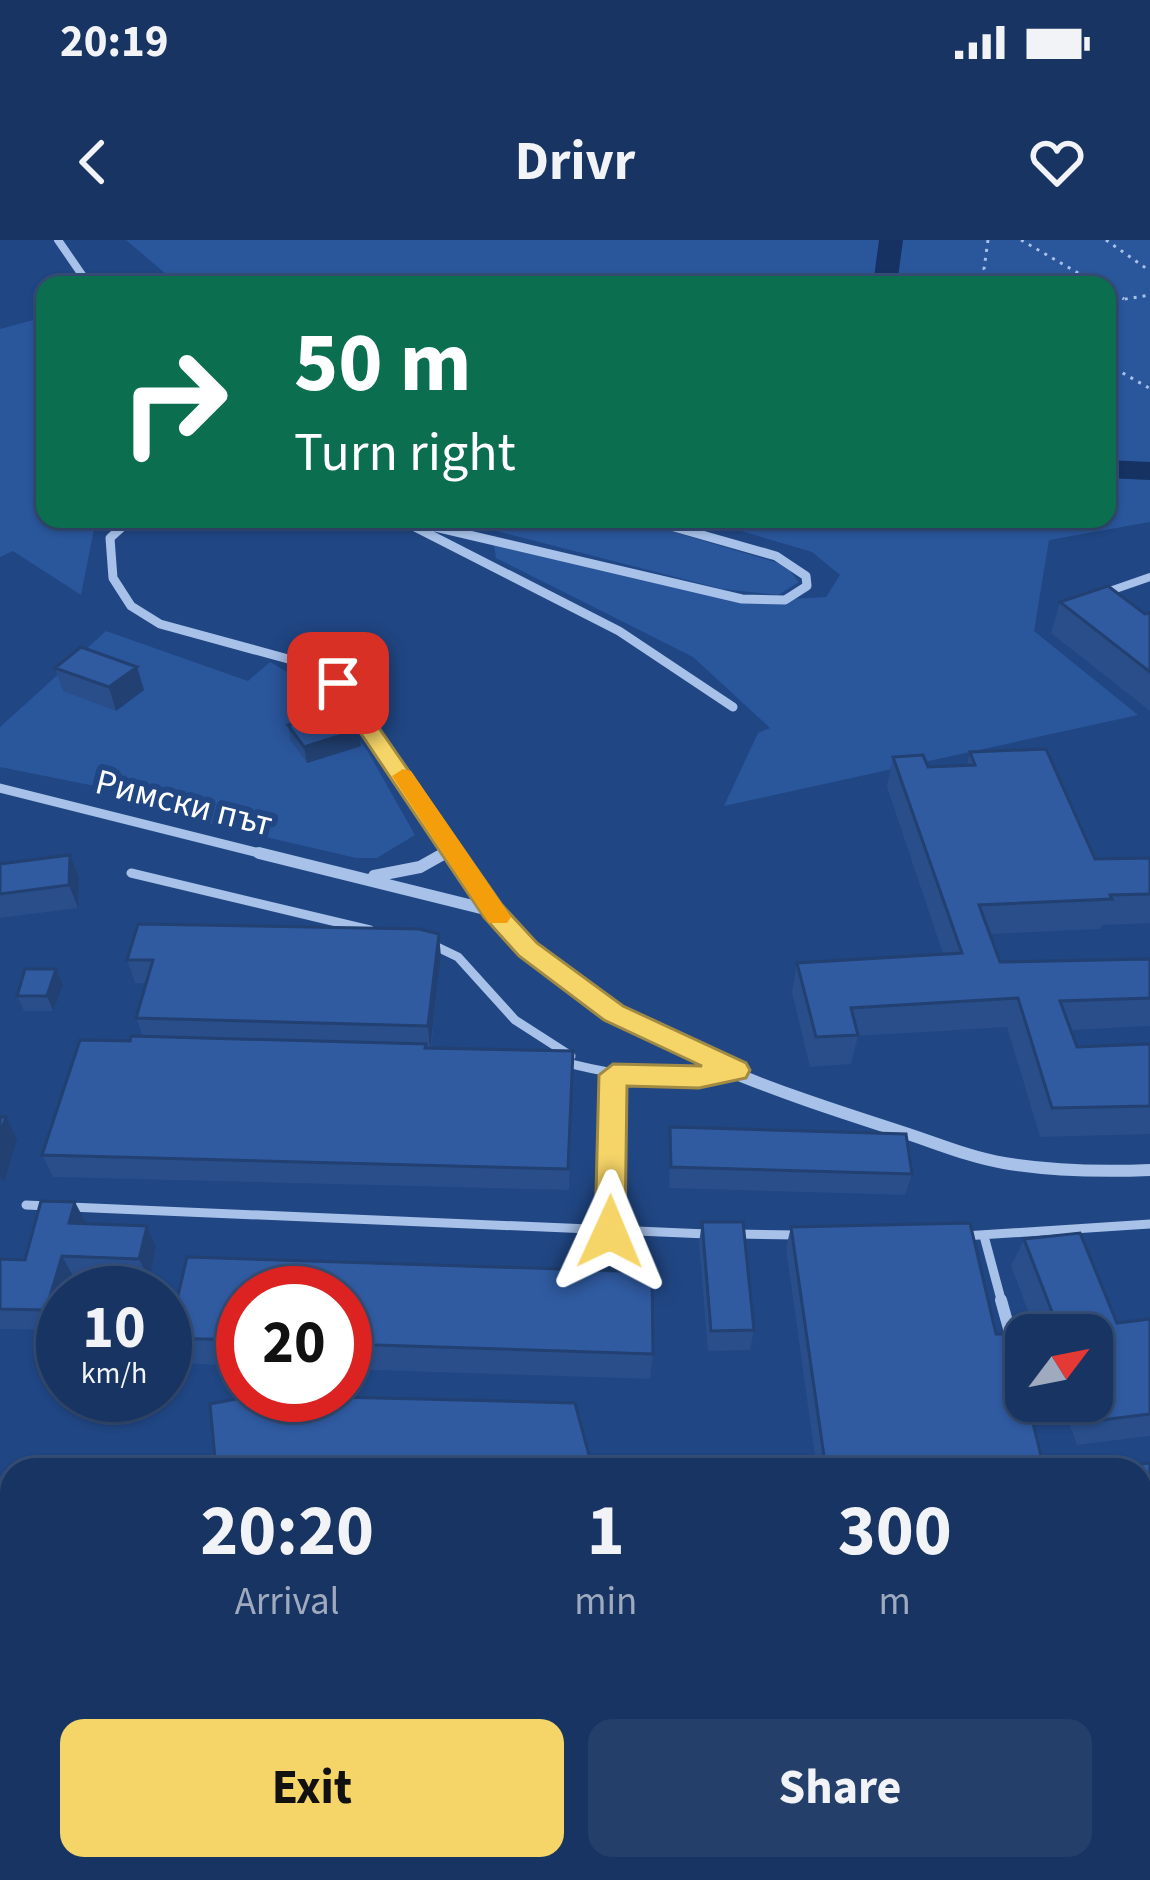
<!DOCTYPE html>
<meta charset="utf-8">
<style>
body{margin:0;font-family:"Source Sans 3",sans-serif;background:#253f6b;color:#f1f3f6;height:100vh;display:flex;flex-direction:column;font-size:45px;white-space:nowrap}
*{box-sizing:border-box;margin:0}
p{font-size:39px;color:#9faabe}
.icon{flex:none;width:66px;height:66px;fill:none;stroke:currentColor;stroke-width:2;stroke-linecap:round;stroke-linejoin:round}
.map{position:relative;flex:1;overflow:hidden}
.side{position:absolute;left:0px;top:1218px;width:1152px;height:423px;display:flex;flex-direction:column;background:#183462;border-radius:36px 36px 0 0;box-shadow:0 3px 9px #0004,0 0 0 3px #364f77}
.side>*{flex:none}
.hud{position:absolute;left:36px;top:36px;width:1080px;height:252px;border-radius:24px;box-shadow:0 3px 9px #0004,0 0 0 3px #364f77;background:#0b6e4f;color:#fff;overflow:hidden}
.needle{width:78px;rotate:58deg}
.buttons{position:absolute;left:1005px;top:1074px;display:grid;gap:24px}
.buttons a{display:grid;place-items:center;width:108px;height:108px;border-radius:24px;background:#183462;box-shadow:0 3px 9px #0004,0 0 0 3px #364f77;font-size:60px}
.speed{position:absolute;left:36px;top:1026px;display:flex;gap:24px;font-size:60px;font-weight:700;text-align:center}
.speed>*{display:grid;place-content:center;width:156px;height:156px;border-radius:50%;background:#183462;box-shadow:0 3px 9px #0004,0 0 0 3px #364f77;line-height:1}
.speed small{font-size:30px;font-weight:400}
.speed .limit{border:18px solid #d22;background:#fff;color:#111}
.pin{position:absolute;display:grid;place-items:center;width:102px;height:102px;color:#fff;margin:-51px;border-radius:24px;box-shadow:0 6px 18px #0006}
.me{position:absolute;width:132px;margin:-66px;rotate:1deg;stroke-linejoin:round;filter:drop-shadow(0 0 9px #0008)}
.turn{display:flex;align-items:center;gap:42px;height:252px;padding:0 60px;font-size:54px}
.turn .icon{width:156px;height:156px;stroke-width:2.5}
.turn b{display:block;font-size:84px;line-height:102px}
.eta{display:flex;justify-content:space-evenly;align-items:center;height:204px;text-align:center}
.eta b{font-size:72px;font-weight:700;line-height:84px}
.action{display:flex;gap:24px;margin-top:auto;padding:24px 60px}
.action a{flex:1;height:138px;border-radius:24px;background:#f6d568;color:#111;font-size:48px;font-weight:700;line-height:138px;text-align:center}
.action a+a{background:#253f6b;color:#f1f3f6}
.status{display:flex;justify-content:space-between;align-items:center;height:84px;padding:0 60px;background:#183462;direction:ltr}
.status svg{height:33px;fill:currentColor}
header{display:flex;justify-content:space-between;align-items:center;height:156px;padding:0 60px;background:#183462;font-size:54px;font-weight:700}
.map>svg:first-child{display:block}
.green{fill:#2a569b}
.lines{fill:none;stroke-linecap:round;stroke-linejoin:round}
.river{fill:#163262;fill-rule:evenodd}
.path{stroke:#a7c1e9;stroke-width:3;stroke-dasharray:3 6;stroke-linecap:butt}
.service-far2{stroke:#a7c1e9;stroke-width:8}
.service-far1{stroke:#a7c1e9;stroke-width:9}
.service{stroke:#a7c1e9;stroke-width:12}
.minor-far3{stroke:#a7c1e9;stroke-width:8}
.minor-far2{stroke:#a7c1e9;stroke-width:9}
.minor-far1{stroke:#a7c1e9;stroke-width:12}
.minor{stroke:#a7c1e9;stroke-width:15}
.wall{fill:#294e8a}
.shaded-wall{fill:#224071}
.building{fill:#305ba1;stroke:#224071;stroke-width:3}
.route{fill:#f6d568;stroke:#a08a44;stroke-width:3}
.slow{fill:#f59e0b}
.labels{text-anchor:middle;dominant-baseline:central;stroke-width:12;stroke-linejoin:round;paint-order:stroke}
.street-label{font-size:36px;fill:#fff;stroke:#204683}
</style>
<div class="status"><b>20:19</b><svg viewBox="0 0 49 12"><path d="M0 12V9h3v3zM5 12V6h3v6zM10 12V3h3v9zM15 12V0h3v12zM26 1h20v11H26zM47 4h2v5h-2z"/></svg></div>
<header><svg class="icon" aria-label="back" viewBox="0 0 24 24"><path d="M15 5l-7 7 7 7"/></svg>Drivr<svg class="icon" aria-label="heart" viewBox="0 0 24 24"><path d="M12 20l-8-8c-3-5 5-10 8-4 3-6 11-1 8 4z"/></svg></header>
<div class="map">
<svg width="1150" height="1640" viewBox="0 0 1150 1640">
<rect width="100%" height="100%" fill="#204683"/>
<!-- green -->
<path class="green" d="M126 0H1150V282L1049 300 1034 391 1138 475 724 566 758 493 770 488 693 417 496 318 493 300 755 361 826 357 840 335 812 312 700 279H1107V45H179Z
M37 79 45 88V279H110L94 289 81 355 13 311 0 317V89Z
M450 279H630L785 325 799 342 778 355 722 349Z
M106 391 248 441 270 422 318 450 367 510 415 595 377 618H356L111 561 120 551 0 527V487Z"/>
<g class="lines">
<!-- river -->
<path class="river" d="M879 0H903L897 45H873Z
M1107 220 1150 222V240L1107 238Z"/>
<!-- path -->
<path class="path" d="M988 0 984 29 993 45
M1021 0 1099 45
M1106 0 1150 31
M1107 49 1124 59
M1107 62 1150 55
M1107 124 1149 148"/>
<!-- service-far2 -->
<path class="service-far2" d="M1104 353 1150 337"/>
<!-- service-far1 -->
<path class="service-far1" d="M131 633 370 690
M433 705 458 717 515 780 571 816
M564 822C619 837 675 843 731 831
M26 965 48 966
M70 967 707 994
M610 992 613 835
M736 994 797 995
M964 996 1150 984
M984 996 1002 1063"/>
<!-- service -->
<path class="service" d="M1001 1060 1016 1114
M1140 1509 1150 1503
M967 1629 969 1640"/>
<!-- minor-far3 -->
<path class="minor-far3" d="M58 0 89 45"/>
<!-- minor-far2 -->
<path class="minor-far2" d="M131 279 110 298 113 338 131 366 160 384 310 425 339 444 453 616
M401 279 742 359 785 360 807 346 806 336 776 316 646 279
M415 287 619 391 733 467
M0 548 271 616
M439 616 451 609"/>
<!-- minor-far1 -->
<path class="minor-far1" d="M259 613 493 671
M451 613C478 654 508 692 545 724 643 808 778 852 899 891 934 902 968 917 1004 923 1052 931 1101 932 1150 930
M374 636 420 627 445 613"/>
<!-- minor -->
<path class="minor" d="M1140 1359 1150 1358
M805 1629 808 1640"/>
</g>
<!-- wall -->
<path class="wall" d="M1060 362 1145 374 1150 372V471L1051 393Z
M137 427 144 450 116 471 63 451 55 428Z
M288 485 361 506 307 523 291 501Z
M970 512 1095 619 1150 618V683L1102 685 1100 689 990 694 1000 722 1150 719V786L1071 790 1077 807 1150 804V894L1040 897 1007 787 858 796 851 824 810 827 792 752 797 723 943 714 887 547 893 517 928 527 967 525Z
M70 615 79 638 78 668 0 678V624Z
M441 717 431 808 573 834 569 950 53 937 42 915 130 801 143 796 136 778 146 743H135L127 720Z
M56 729 63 745 53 771H24L17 756Z
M670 887 912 934 905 955 669 948Z
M702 982 754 1090 750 1110 708 1111 699 1003Z
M86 983 147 986 156 1007 149 1039 73 1036 58 1090 0 1089V1019L25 1020Z
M791 987 996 1094 1044 1228 1042 1230H817L786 1008Z
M1024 999 1117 1083 1150 1079V1196L1077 1205 1061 1161H1092V1095H1037L1011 1026Z
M187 1017 652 1032 653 1114 650 1139 345 1129V1053H243V1126L180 1123 168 1098Z
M1150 1223V1287L1140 1288V1230H1100Z
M1000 1629H1140L1150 1640H1006Z"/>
<!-- shaded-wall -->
<path class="shaded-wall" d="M137 427 144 450 116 471 109 447Z
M358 490 361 506 307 523 304 507Z
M70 615 79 638 78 668 69 645Z
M439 694 441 717 430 809 428 786Z
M56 729 63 745 53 771 47 756Z
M6 877 17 899 4 942 0 935V895Z
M75 962 86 983 79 1004 69 983Z
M147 986 156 1007 149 1039 139 1019Z
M62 1016 73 1036 68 1053H63V1072L58 1090 46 1070Z
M1150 1437V1441L1140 1449V1443Z"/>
<!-- building -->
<path class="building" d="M1108 346 1145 374 1150 372V432L1060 362Z
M81 407 137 427 109 447 55 428Z
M342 468 358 490 304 507 288 485Z
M1046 509 1095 619 1150 618V654L1110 655 1112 659 979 665 1000 722 1150 719V758L1060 761 1077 807 1150 804V866L1052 868 1018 758 851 768 858 795 816 797 797 723 962 713 893 517 923 515 928 527 975 525 970 512Z
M70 615 69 645 0 654V624Z
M138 684 419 689 439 694 428 786 136 778 153 720H127Z
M25 729H56L47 756H17Z
M131 796 426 804 425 808 573 811 568 929 42 915 80 800 130 801Z
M0 877H6L0 895Z
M670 887 906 894 912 934 671 927Z
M41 961 75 962 69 983 147 986 139 1019 62 1016 46 1070 0 1069V1019L25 1020Z
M702 982H743L754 1090 711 1091Z
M970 983 996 1094H1011L1044 1228H1015L1016 1230H826L791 987Z
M1080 993 1117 1083 1150 1079V1174L1093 1181 1086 1161H1092V1095H1061L1024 999Z
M187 1017 652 1032 653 1114 345 1104V1053H243V1100L168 1098Z
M257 1155 575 1163 593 1230H216L210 1164Z
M1150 1223V1272L1140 1273V1230H1102L1101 1228Z
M1140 1396 1150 1411V1437L1140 1443Z
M1150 1516V1640H1023L1017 1629H1140V1522Z
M733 1629H780L784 1640H729L726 1632Z"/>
<!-- route -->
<path class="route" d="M338 437 345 439 502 665 537 703 623 766 746 823 750 830 746 838 699 848 627 846 625 992 621 1001 610 1005 600 1001 595 992 599 835 613 824 702 826 604 780 519 716 484 677 327 443Z"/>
<!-- slow -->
<path class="slow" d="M403 529 411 531 507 671 511 677 507 683H489L392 536Z"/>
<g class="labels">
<!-- street labels -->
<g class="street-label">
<text transform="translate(184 563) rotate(14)">Римски път</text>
</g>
</g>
</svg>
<div class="buttons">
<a><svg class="needle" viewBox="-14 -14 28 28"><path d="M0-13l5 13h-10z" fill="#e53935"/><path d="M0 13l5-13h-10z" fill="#9faabe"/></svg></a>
</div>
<div class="speed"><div>10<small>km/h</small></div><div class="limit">20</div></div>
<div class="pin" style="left:338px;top:443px;background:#d93025"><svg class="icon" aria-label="arrive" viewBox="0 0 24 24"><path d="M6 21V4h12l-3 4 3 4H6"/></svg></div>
<svg class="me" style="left:610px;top:992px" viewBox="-20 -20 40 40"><path d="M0-17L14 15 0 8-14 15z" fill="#f6d568" stroke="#fff" stroke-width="4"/></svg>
<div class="hud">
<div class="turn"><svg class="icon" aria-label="right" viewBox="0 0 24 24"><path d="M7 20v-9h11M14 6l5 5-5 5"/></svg><div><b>50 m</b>Turn right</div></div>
</div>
<section class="side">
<div class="eta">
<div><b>20:20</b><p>Arrival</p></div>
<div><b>1</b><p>min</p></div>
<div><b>300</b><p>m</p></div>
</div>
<div class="action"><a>Exit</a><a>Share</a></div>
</section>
</div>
